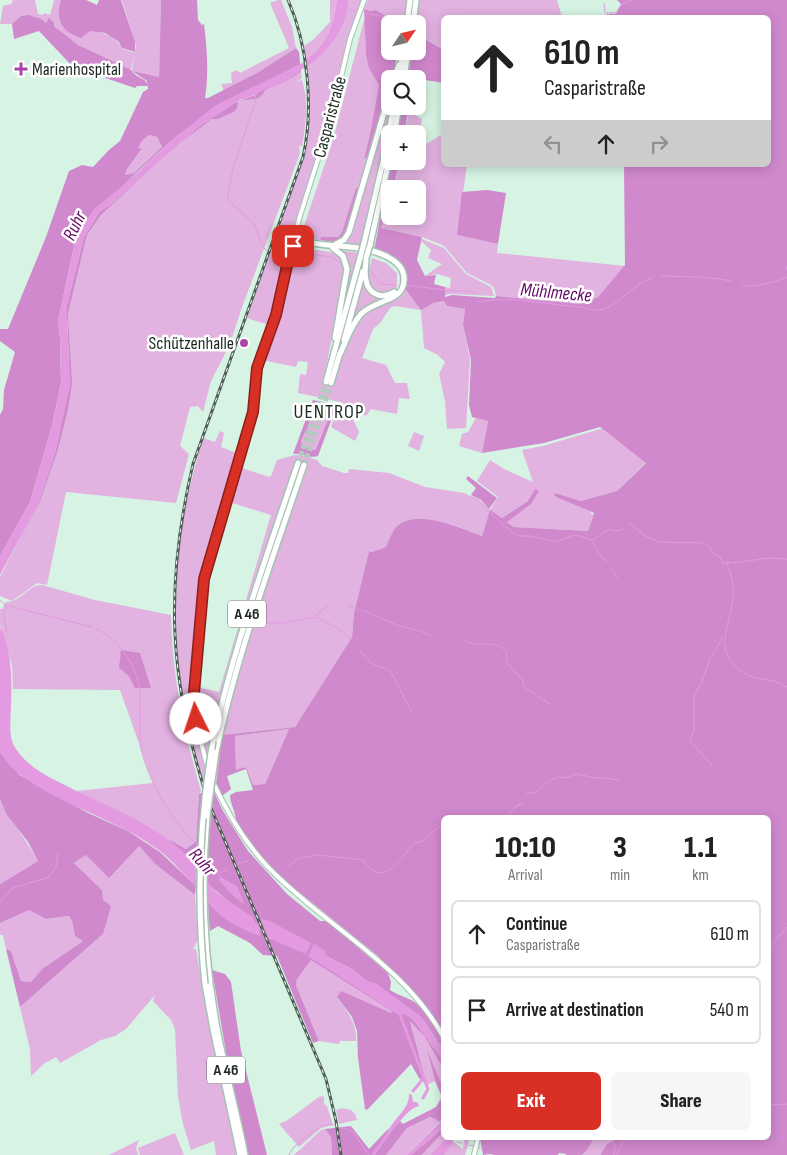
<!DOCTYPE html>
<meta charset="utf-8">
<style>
body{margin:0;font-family:"Sofia Sans Condensed",sans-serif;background:#f6f6f6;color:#222;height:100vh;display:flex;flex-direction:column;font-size:19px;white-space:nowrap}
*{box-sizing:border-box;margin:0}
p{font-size:16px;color:#767676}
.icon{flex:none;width:28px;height:28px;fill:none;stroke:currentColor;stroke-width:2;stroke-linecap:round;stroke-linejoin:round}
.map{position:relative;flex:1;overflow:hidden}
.panel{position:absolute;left:441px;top:815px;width:330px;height:325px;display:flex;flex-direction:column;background:#fff;border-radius:8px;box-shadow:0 2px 12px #0003}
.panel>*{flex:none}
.top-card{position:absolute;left:441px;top:15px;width:330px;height:152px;border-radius:8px;box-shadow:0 2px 12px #0003;background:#fff;color:#222;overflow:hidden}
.needle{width:32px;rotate:55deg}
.buttons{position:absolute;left:381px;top:15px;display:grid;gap:10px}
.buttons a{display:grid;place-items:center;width:45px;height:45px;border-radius:8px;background:#fff;box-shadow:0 2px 12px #0003;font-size:25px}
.pin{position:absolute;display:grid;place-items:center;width:42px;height:42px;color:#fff;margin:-21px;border-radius:10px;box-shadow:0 2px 8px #0006}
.me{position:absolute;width:55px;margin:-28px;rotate:356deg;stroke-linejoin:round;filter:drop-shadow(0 0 4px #0008)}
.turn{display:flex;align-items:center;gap:18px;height:105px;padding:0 20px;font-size:22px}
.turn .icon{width:65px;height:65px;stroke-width:2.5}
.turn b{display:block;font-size:35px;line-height:42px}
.lanes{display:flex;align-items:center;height:48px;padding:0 20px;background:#0003;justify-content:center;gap:25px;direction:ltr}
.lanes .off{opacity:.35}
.eta{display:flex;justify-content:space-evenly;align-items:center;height:85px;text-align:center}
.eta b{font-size:30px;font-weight:800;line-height:35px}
.cta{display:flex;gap:10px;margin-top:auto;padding:10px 20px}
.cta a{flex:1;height:58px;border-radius:8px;background:#d93025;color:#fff;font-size:20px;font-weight:800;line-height:58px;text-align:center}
.cta a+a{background:#f6f6f6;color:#222}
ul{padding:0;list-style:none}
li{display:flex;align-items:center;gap:15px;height:68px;margin:0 10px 8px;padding:0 10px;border:2px solid #e0e0e0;border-radius:8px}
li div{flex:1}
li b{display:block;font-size:19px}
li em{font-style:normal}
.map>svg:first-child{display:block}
.green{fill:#e2b2e0}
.forest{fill:#d189ce;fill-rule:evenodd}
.water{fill:#e39ae0}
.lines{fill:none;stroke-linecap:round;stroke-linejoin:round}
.stream{stroke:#e39ae0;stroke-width:1}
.canal{stroke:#e39ae0;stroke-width:3}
.river{stroke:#e39ae0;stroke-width:5}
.motorway-tunnel{stroke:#b1cbbd;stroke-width:5;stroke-dasharray:5 2.5;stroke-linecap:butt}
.secondary-casing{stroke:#a5c2b2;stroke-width:6}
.motorway-casing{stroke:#a5c2b2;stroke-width:8}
.secondary{stroke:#fff;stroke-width:4}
.motorway{stroke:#fff;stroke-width:5}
.rail-casing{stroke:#4f5f57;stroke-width:3}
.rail{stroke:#fff;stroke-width:1;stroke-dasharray:4;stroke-linecap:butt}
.motorway-bridge-casing{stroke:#a5c2b2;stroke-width:8;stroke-linecap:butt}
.motorway-bridge{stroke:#fff;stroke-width:5}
.route-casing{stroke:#8d1f18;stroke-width:12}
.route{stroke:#d93025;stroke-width:9}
.poi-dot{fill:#a944a8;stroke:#fff;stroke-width:2}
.labels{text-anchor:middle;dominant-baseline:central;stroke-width:5;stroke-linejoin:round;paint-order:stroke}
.shield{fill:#fff;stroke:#626965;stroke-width:1}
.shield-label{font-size:16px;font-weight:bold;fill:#1e2923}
.poi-label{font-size:18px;fill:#1e2923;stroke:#fff;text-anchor:start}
.street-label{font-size:18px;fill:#1e2923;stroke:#fff}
.water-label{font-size:19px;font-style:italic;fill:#640a64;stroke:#fff}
.quarter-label{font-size:20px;letter-spacing:1px;fill:#1e2923;stroke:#fff}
</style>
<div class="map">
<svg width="787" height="1155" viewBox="0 0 787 1155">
<rect width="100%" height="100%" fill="#d6f3e3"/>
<!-- green -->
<path class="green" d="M13 0H35L38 14 43 15 44 13 50 15 54 0H61L59 14 61 24C81 29 112 29 123 49L135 53 131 70C102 57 68 45 49 19L46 23 21 16 12 24H0L3 6 11 4Z
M122 0H161L159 78 132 71 136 46Z
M278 0H281L292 27 296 48 257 73 224 91 221 84 232 83 231 73 236 70 240 73 289 48 270 3Z
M330 0H337C334 24 327 46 305 60L304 46 313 40 330 22Z
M348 0H362L324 138 299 209 293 231 288 236 287 243 289 248 272 326 247 318 304 158C312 127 309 98 306 67 325 57 350 21 348 0Z
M368 0H557L562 17 444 18V49L418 34V24H400L376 10 370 11 364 9Z
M364 20 366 25C364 52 366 62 379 85L370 134 364 157 369 158 360 189 357 188 342 232 338 237H321L320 240 307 238 302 232 333 140Z
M301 72 302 78 297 82 302 80C309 101 306 125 302 146H299L300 153 296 164 242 307 230 344 211 381 203 412 198 406 190 407 180 446 189 454 176 503 66 492 47 585 37 583 12 601 0 596V577L39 504 57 453 70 356 68 314 87 235 101 215 176 146 202 126 237 102 243 100H252L264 90 292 78Z
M390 100V106L385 137 360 245 341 244Z
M409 112 422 119 418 143V134H404Z
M149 135 157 137 162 147 134 173 125 176 127 169 142 150 137 148 142 141Z
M441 135H444V165H467L457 235 498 244 497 253 625 266 598 297 580 304 496 296 494 288 491 285 467 273 445 247 440 244 422 237 381 228 390 199V216H418V189H393L399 161H418V149Z
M422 239 444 248 466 274 491 287 494 296 449 294 445 295V287L450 288 451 278 437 274 425 276 442 264 428 258 431 250 421 241Z
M306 249C322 251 339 249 345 266L324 379 333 382C341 359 347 328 366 312 375 304 389 305 398 297 401 294 403 290 404 287L434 303 445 301 447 306 465 309 463 325 470 359 466 428 447 429 445 401 439 374 445 362 438 355 424 348 421 310 394 306 390 308 381 322 373 329 362 358 386 365 395 383H407L410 399 399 398 397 414 371 409 366 416 341 402 298 393 300 374 306 375 308 362 298 361 296 367 262 360 270 340 276 332 281 301 289 263 295 252Z
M338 250 358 253 338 333 348 271Z
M372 258 386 263 397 273V287C387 297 368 294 368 278 367 271 371 264 372 258Z
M364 280C369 291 372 296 385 298L366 306 351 322Z
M317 403 326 405 330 414 316 449 310 451 301 443C302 434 311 415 314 406Z
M342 405 356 413 353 419 359 432 355 441 331 427 338 408Z
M476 418 488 421 482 453 459 446 462 434 468 432Z
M600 429H602L646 462 617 491 579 501 558 498 589 511 593 515 588 531 514 527 506 521 531 504 528 501 502 518 490 511 482 536C461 528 421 510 400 524 394 528 389 540 386 547L372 552 369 551 354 613 352 637 295 727 222 735C244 643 277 555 308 466L295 461C263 560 223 657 207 760L199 721 197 687 219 692 271 515 229 502 239 467 269 477 271 476 277 460 295 455 306 456 317 460 322 466 344 473H348L349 469 389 473 425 487 464 493 480 501 490 510 498 497 477 481 490 460 504 469 533 482 522 450 543 446Z
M220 431 224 433 221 447 239 454 208 548 201 573 199 589 192 653 190 693 192 714 205 770 203 781C182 713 173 651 177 580 178 561 178 541 182 523 187 495 195 466 203 438L215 442Z
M414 432 424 436 419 451 408 446Z
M42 585 95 600 171 615C172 677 184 732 201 791L199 794 196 840 186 849 77 791 153 783 120 690 13 689 12 665 0 625V609H2L6 602C20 603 27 585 42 585Z
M289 729 265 784 253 785 246 767 236 771 235 736Z
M0 799C10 821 26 839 38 861L0 884Z
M139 846 155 864 195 895 198 940 193 949H196L203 992 236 1155H216L214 1141 191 1150 183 1124 178 1097 175 1029 171 1020 153 1001 155 995 126 1029 115 1036 101 1040 60 1063 56 1057 45 1063 31 1076 30 1049 20 1007 103 934 102 890 74 863 86 855Z
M29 909 46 919 69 916 72 921 75 936 83 941 42 969 31 982 21 981 11 951 6 949 3 935H0V923Z
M311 959 393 1011 391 1014 337 998C347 1011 357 1023 356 1041H340L339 1044 319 1041 296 985 297 979Z
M410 1020 424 1036 444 1070V1085H442L428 1055 435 1081 427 1085Z
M320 1096 324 1097V1104L327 1106 333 1125 321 1128 299 1147 279 1124 288 1120Z
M342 1108 351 1110 355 1114 357 1120 339 1124 336 1110Z
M430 1117 437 1120 439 1122 407 1155H386L407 1128Z
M325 1129 331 1137 332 1155H294L321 1130Z
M444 1131V1138H449L444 1140 430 1155H422Z
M175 1133 184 1155H140L138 1148Z
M464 1138H475H470L465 1155H444L454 1142 463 1149Z
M594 1138H613L614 1140 607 1144 600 1155H582L588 1149Z
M139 1140 136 1148 138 1155H109Z"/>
<!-- forest -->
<path class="forest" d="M61 0H86L97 5 99 0H121L135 42V52L122 48 119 42 105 33 90 31 81 38C61 31 55 20 61 0Z
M161 0H197L198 20 202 25 204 24C207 48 209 74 205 98H208L257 73 296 48 299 52 301 72 292 78 265 90C259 104 248 97 238 102L237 108 235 111 218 119H212L176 146 101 215 87 235 68 314 72 384 68 409 57 453 39 504 0 577 37 506 55 453 70 385 67 317V305L84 237 99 212 111 204 198 127 234 103 253 96 300 64 178 135 136 173 81 229 75 242 58 321 60 336 61 383 52 426 30 502 0 556V415L3 409 4 390 15 352 0 341V329H8L46 237 69 171 82 165 93 167 109 150 120 141 143 92 148 89 147 81 132 71 159 77ZM149 135 157 137 162 147 134 173 125 175 127 169 142 149 138 148 142 141Z
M617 0H787V1155H600L607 1144 614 1140 613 1138H769V818H444V1034L432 1015 378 956 279 876 253 849 236 823C237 813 230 805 230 795L236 792 253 790 246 769 227 776 231 789 222 796 216 784 222 735 295 727 352 637 354 613 369 551 372 552 386 547C389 540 393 528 400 524 421 510 460 528 482 536L490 510 502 518 528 501 535 489 539 491 531 504 507 522 514 527 588 531 594 513 558 498 554 495 555 493 580 501 617 491 646 463 600 427 544 443 482 453 488 421 472 417 469 405 471 360 463 325 465 309 447 306 444 301 433 303 421 310 404 287C410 262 392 259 374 250L392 161H399L393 189H390V199L381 228 422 237 417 260 425 276 436 275 434 284 445 287V297L452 295 495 298 496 296 580 304 598 297 625 265 624 165H769V18L609 17V14H616L621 4ZM289 729 265 784 253 785 246 767 236 770 235 736Z
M364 9 370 11 376 10 399 24H390V51H398L392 79H390V87L369 158H364L370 134 379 85 369 68 366 55Z
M29 15 41 19 46 23 49 18 54 23V26L78 45 131 70C135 78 146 77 148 86H137L135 88 73 67 39 31 14 39 12 24 21 16Z
M418 35 444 50V83L413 78 408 79 412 51H418Z
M403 106H409L404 134H397Z
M356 188 360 189 345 238 334 242 320 240 321 237H338L342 232Z
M487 190 506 193 498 244 457 235 462 192Z
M313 400 333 404 335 410 318 456C311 459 301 452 293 454ZM317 403 326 405 330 414 316 449 310 451 301 443C302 435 307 431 309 423 312 416 312 409 317 403Z
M468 476 497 498 489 509 481 500 471 495 476 488 466 479Z
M121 650 140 653 151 688H135L129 676 119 668Z
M0 751 2 755 20 775 88 813 128 831 160 852 196 886 195 895 155 864 139 846 109 878 86 855 74 863 102 890 103 900 111 906 103 934 20 1007 6 949 11 951 21 981 31 982 42 969 83 941 75 936 72 921 69 916 46 919 29 910 0 923V884L38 861 28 842 7 815 0 799Z
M214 792 223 811 248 851 287 894 320 921H327L388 973 391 982 390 990C399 996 411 998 418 1005 429 1015 444 1036 444 1051L421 1017 377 985 365 980 352 969 326 956H309L398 1014H406L414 1020 433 1047C440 1052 444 1062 444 1070L424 1036 410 1021 427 1085 419 1078 411 1064 367 1110 365 1109 358 1058 357 1031 352 1017 337 997 341 991 391 1013 392 1011 311 960 297 979 296 985 319 1041 313 1043 277 956 263 955 250 943 218 926 210 931C205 885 208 838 214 792ZM208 884 233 905 252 917 260 935Z
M201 793 202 794 196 865 168 839 186 849 196 841 199 794Z
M212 970 225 974 231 982 241 1051 267 1155H248L226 1052Z
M427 1050 442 1085H444V1118L439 1122 437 1120 430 1117 407 1128 386 1155H332L331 1137 325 1129 351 1126 369 1149 389 1128 387 1133 392 1130 400 1121 403 1124 436 1107 442 1097 435 1081Z
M444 1127V1131L422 1155H411Z
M480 1138H594L588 1149 582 1155H565L567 1154 559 1153 558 1155H494L491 1154 483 1155Z"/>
<!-- water -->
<path class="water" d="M337 0H348C350 23 326 56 306 67L305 60C327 46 334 24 337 0Z
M300 64 301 71 291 78 257 93 247 99H242L234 103 198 127 111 204 99 212 84 237 67 305V317L70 385 55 453 37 506 0 575V556L30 502 52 426 61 383 60 336 58 321 75 242 81 229 94 209 127 182 178 135 216 105Z
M0 627C12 651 12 678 11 705 11 718 8 734 14 746 28 770 57 781 81 793 119 811 169 832 196 865V886C184 875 173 861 160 851 150 844 138 836 128 831 95 813 14 785 0 751Z
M221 877 237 886 244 904C234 898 226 888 218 879Z
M208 883 219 894 252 917 260 936C238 928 224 921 208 903Z
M261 919 270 921 311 943 306 954 268 938Z
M314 944 325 951 326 956 352 969 365 980 377 984 421 1017 444 1051V1066L437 1050 433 1047 414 1020 406 1014H398L308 956Z
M409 1094 412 1095 413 1102H417L419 1106C406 1109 399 1126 387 1134 392 1119 410 1110 409 1094Z
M444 1118V1127L411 1155H407Z
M444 1140H452L454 1142 444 1155H430Z"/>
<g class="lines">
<!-- stream -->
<path class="stream" d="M604 3 605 12 611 18
M349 9 356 11
M365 13 381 16 399 24
M607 13H616L622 4 631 0
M599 18 604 15
M418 35 444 50
M255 102 256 93
M254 105 233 168 227 199 254 224 263 247 266 250
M271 252 281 254
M302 253 332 257 340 263
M786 270 787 266
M372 273 381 284 396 285
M661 276C686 277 706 276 731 281
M406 285 452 291H469L474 293
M742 286C757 287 772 283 787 277
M477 299 479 302C506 295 552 305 580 307 587 308 594 311 600 310 618 307 631 285 652 278
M471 496 480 501 503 525 518 536H530L555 542 575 535 592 540 610 529 616 531 623 529
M629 523 645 536 659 542 703 543 710 547 712 553 720 557 723 564 727 562 733 563 769 558 787 559
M592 541 598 553 607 562
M727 563C731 575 735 587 733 600 729 627 713 651 741 671 757 683 771 676 787 687
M611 567 617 578
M0 600 7 607 3 613 7 631 3 633
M9 606 92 627
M348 606 358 609
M362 610 399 626 417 630 432 636
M315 616 330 604
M261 623H282L316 617 336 627 354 641
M96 629C109 635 117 642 125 654 146 682 139 708 140 740
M464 640C477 650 490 637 506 651L507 663 523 681 524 687 551 705
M359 649C364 656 368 662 375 665 382 668 386 667 391 672L411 711
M712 656 723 637
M710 659 701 684 694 696V729L690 741C697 750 706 757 713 767
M140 744C147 778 166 810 188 836 192 840 196 843 199 847
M526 794 536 792 548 782 557 777 565 778 577 774 596 778H605L619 780
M506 818 515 807 523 803
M206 856 216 871 219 872
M238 864 248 861
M287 867 299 858 317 855 363 860C383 890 400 859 414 843L423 841 438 827H444
M220 877 218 874 229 869
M0 902 13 888 49 877 56 867 58 853
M769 948 787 927
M769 1105 787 1104
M341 1127 353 1132 369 1155
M612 1138 615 1147 614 1155
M457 1142 462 1143
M469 1145 473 1146
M479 1148 480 1149
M289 1155C291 1152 293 1147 296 1145 307 1137 319 1122 334 1125
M617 1155 623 1142 629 1138"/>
<!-- canal -->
<path class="canal" d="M399 1012 428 1089 423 1098
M413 1091 423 1079
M373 1155 390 1131"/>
<!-- river -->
<path class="river" d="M295 71 311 60
M251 923 271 933"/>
<!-- motorway-tunnel -->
<path class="motorway-tunnel" d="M298 463 326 382
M304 465 331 383"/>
<defs>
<path id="secondary" d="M296 235 299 219 332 115 350 39 364 0
M293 246 290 243 289 238 296 235
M208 769 199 735 194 693 204 579 251 419 255 401 257 368 277 315 288 261 293 246
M212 780C229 817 249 850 278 877 333 930 407 969 444 1038
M474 1155 478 1138"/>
<path id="motorway" d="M407 24 410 0
M413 24 416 0
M394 79 399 65
M399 79 403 51
M404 79 408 51
M394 134 399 106
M301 240C323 248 347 244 369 250 384 254 405 262 404 280 404 287 400 293 395 296 384 303 371 304 361 314 351 325 346 341 340 354
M364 243 383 162 394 106
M300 244 310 246
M336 244 344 240 349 232 390 92
M370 245 390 156
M333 248 343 256 347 269 335 338
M366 258C366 265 364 273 366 280 368 294 382 300 394 292
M344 340 363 271
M326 382 360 258
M331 383 340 353
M213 741C234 646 267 555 298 463
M216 752C237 654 272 560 304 465
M207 816C201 887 204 958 217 1028 225 1071 237 1113 245 1155
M205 984 213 1029 240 1155"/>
</defs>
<!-- secondary casing -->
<use href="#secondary" class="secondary-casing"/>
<!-- motorway casing -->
<use href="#motorway" class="motorway-casing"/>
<!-- secondary -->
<use href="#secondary" class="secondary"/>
<!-- motorway -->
<use href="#motorway" class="motorway"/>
<defs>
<path id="rail" d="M288 0C308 45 314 109 303 157L193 464C164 588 169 680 208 801L326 1079 336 1121 341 1155"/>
</defs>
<!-- rail casing -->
<use href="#rail" class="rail-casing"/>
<!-- rail -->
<use href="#rail" class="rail"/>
<defs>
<path id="motorway-bridge" d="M360 258 364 243
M366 258 370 245
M207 816 216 752
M205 984C196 902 199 822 213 741"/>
</defs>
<!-- motorway-bridge casing -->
<use href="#motorway-bridge" class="motorway-bridge-casing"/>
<!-- motorway-bridge -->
<use href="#motorway-bridge" class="motorway-bridge"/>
</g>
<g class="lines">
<defs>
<path id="route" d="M196 719 194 693 204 579 253 412 257 368 276 315 288 261 293 246"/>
</defs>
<!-- route casing -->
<use href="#route" class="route-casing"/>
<!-- route -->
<use href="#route" class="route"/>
</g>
<!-- markers -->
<g class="poi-dot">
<path d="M18.5 61.5h5v5h5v5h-5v5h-5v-5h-5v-5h5z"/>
<circle cx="244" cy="343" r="5"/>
</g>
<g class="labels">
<!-- shield labels -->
<g class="shield">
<rect x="228" y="600.5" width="38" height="27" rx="4"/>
<rect x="207" y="1056.5" width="38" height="27" rx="4"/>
</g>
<g class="shield-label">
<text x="247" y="614">A 46</text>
<text x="226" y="1070">A 46</text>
</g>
<!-- poi labels -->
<g class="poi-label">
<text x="32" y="69">Marienhospital</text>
<text x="234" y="343" text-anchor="end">Schützenhalle</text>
</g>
<!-- street labels -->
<g class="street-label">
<text transform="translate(330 117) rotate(-75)">Casparistraße</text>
</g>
<!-- water labels -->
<g class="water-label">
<text transform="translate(75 226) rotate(-64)">Ruhr</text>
<text transform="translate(556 293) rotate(5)">Mühlmecke</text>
<text transform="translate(202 862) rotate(49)">Ruhr</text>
</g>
<!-- quarter labels -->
<g class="quarter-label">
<text x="329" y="412">UENTROP</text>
</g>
</g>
</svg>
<div class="buttons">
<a><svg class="needle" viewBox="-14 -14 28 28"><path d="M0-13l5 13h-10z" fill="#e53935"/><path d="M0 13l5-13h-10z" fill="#767676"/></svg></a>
<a><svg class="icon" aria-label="search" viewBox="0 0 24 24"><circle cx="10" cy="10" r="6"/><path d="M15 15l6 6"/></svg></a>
<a>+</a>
<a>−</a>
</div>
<div class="pin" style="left:293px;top:246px;background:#d93025"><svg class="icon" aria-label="arrive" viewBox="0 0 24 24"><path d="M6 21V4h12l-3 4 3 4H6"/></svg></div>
<svg class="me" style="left:196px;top:719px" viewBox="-20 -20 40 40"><circle r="19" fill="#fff"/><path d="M0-13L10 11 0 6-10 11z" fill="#d93025"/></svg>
<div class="top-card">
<div class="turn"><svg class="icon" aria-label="ahead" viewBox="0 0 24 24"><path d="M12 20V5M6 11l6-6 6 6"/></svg><div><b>610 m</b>Casparistraße</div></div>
<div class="lanes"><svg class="icon off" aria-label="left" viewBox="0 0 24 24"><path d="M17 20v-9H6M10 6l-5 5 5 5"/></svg><svg class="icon" aria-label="ahead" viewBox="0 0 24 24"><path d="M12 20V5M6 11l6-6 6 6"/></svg><svg class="icon off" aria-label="right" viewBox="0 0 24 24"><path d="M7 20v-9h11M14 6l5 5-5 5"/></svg></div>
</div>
<section class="panel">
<div class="eta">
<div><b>10:10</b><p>Arrival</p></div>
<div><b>3</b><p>min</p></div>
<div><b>1.1</b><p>km</p></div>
</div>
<ul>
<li><svg class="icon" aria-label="ahead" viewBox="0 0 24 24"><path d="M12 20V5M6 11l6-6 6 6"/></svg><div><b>Continue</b><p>Casparistraße</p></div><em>610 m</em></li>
<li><svg class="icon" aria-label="arrive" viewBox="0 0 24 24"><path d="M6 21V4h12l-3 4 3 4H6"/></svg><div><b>Arrive at destination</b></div><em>540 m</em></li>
</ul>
<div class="cta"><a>Exit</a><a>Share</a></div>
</section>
</div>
